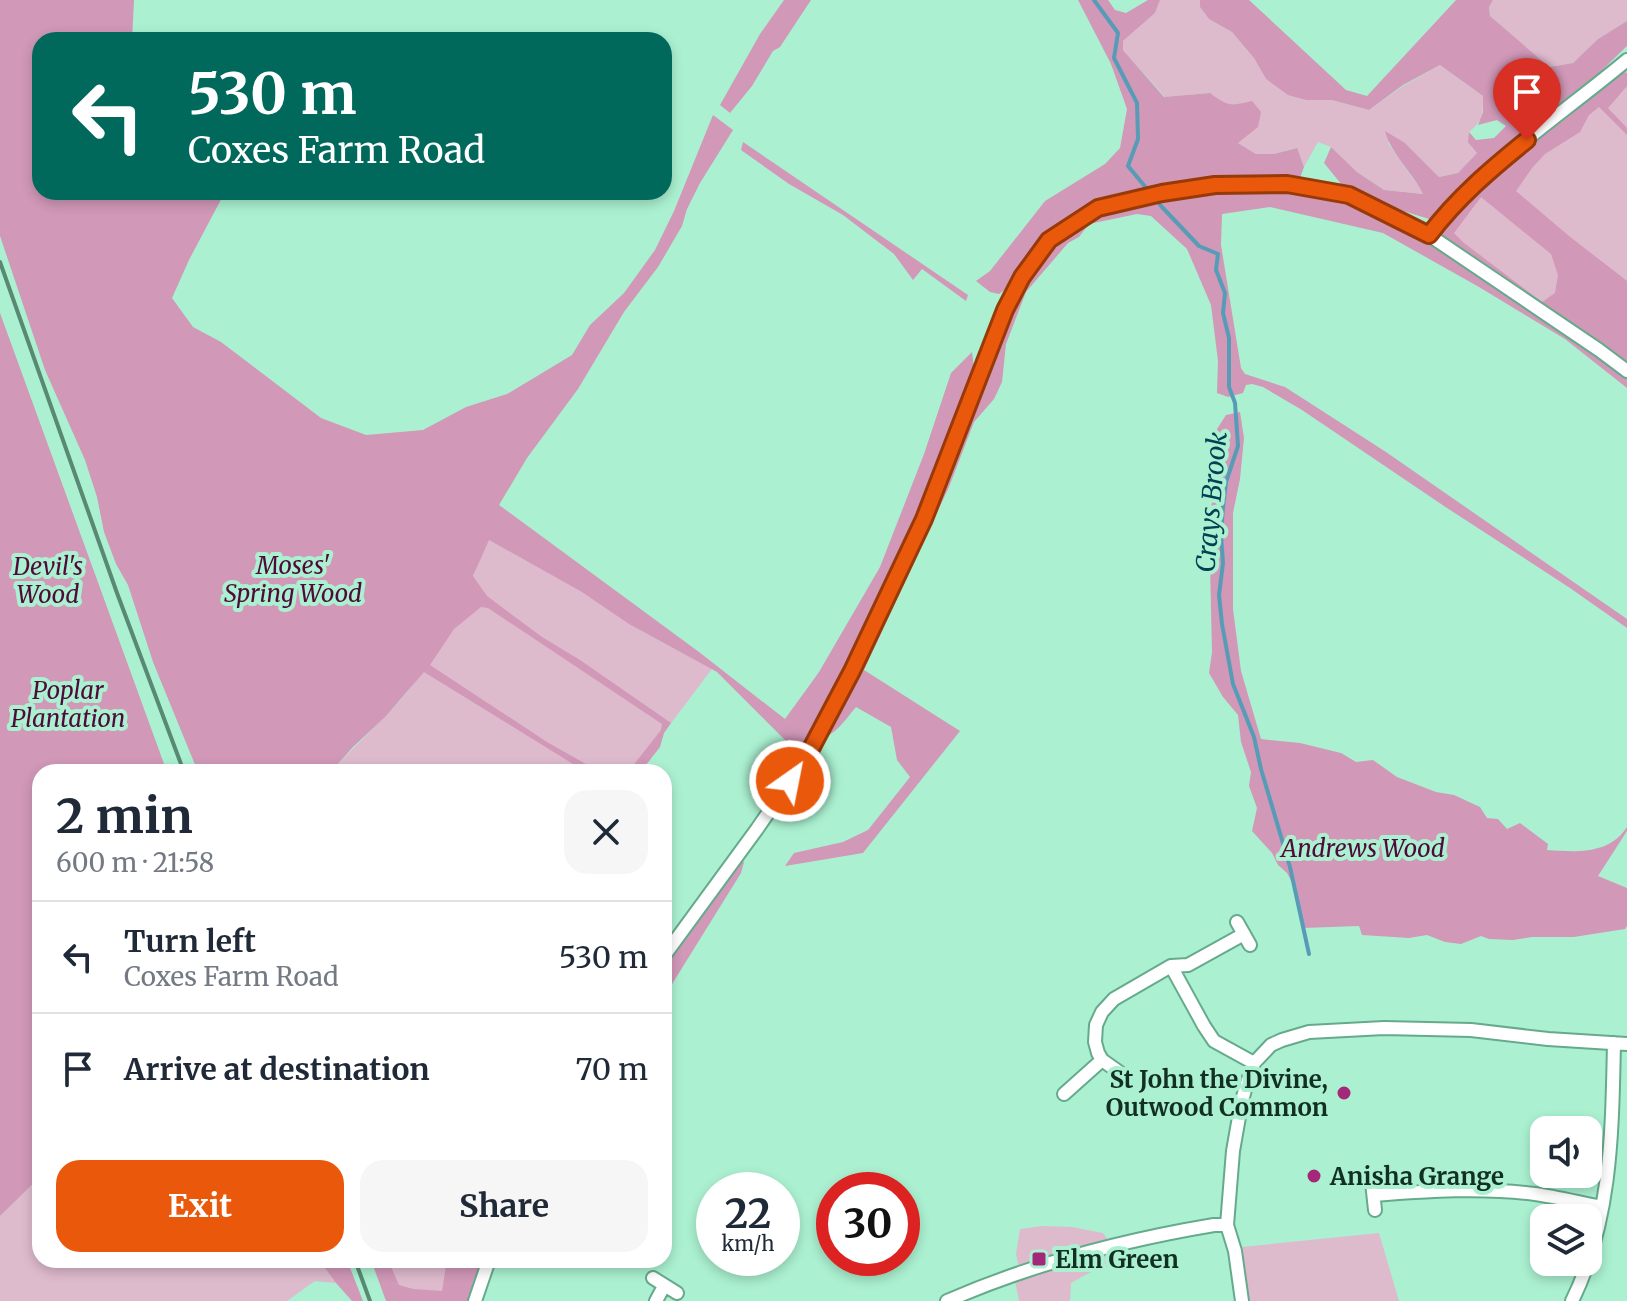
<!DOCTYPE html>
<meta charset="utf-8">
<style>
body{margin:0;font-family:Merriweather,serif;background:#f6f6f7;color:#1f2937;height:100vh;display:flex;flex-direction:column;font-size:30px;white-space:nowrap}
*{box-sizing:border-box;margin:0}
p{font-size:26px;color:#747a83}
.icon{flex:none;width:44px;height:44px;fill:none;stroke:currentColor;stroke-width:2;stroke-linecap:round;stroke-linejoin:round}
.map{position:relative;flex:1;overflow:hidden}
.side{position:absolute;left:32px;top:764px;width:640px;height:504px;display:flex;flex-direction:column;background:#fff;border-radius:24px;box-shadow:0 4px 12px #0003}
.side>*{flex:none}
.hud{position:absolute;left:32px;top:32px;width:640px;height:168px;border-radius:24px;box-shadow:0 4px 12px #0003;background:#00695c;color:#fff;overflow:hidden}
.tools{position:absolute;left:1530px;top:1116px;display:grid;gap:16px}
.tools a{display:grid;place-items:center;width:72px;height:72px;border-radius:16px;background:#fff;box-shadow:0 4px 12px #0003;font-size:40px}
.speed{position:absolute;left:696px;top:1172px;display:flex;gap:16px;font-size:40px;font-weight:700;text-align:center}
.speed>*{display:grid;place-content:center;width:104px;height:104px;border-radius:50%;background:#fff;box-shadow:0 4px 12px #0003;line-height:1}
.speed small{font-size:20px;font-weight:400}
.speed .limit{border:12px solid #d22;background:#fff;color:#111}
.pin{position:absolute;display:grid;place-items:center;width:68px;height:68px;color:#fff;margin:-82px -34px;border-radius:50% 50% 50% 0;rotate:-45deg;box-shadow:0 0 8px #0007}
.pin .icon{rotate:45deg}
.me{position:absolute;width:88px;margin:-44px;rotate:33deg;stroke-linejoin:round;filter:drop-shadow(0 0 6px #0008)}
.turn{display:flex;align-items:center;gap:28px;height:168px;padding:0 24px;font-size:36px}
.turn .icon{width:104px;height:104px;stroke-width:2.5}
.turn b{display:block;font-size:56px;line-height:68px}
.round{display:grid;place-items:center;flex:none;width:84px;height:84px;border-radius:24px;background:#f6f6f7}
.head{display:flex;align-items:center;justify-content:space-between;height:136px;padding:0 24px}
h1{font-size:48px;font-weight:700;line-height:60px}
.cta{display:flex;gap:16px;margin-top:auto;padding:16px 24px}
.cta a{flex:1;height:92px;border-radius:24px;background:#ea580c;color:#fff;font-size:32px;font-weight:700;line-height:92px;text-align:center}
.cta a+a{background:#f6f6f7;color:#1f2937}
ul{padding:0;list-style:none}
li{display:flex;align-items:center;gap:24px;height:112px;padding:0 24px;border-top:2px solid #e0e1e3}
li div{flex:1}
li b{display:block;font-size:30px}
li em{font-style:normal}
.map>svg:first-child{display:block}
.green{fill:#debacd}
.forest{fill:#d198b8;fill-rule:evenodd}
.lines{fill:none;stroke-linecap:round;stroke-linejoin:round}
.stream{stroke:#579cb7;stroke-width:4}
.street-casing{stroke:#66aa8d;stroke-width:16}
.street{stroke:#fff;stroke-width:12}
.rail{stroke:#598973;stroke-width:4}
.route-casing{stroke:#983908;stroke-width:20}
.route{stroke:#ea580c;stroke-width:14}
.poi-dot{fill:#a4277a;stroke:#abf1d1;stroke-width:3}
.labels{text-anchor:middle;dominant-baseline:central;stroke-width:8;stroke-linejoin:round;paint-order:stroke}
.park-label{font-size:24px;font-style:italic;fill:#4f0a39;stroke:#abf1d1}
.poi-label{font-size:24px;font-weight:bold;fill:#122f23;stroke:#abf1d1;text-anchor:start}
.water-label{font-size:26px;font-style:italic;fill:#004154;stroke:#abf1d1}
</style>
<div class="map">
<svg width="1627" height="1301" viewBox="0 0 1627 1301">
<rect width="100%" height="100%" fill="#abf1d1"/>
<!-- green -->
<path class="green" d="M1160 0H1200V7L1209 19 1232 32 1254 58 1266 79 1306 100H1332L1369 110 1403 86 1440 65 1483 96C1483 113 1483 121 1469 132L1477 153 1458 173 1439 177 1405 143H1388L1424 194 1384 190 1357 172 1331 147 1318 142 1304 167 1296 148 1274 154H1256L1238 143 1233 106 1223 103 1209 93 1165 97 1123 50V41L1155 13Z
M1493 0H1627V21L1598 39 1573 63 1548 67 1490 16 1489 7Z
M1627 59V371L1429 235Z
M492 528 640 630 712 669 634 772H331C356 744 384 720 408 691 424 672 437 651 452 631 459 622 471 615 480 607L473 577Z
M40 1177V1260H319L336 1283 315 1281 287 1301H0V1216Z
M1042 1226 1072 1227 1103 1233 1112 1246 1117 1263 1089 1273 1071 1283 1070 1301H1019L1014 1276 1020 1273 1016 1254 1020 1229Z
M1379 1233 1399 1301H1242L1232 1248Z
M380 1260H482L471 1301H394Z"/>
<!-- forest -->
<path class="forest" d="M0 0H134L132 40H40V192H225L189 260 172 298 193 327 221 342 321 418 366 435 423 430 466 407 507 394 572 355 590 325 624 293 655 250 674 211 713 115 733 130 700 183 687 209 682 226 658 267 624 312 578 389 527 458 499 505 699 652 785 719 819 672 880 567 924 454 951 373 972 352 976 385 1014 290 1050 241 1098 210 1163 194 1269 185 1337 195 1429 235 1491 169 1621 72 1627 73V86L1608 108 1627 128V135L1599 107 1589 115 1580 132 1545 154 1532 168 1516 191 1569 236 1627 281V388L1565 339 1479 287 1383 233 1270 207 1222 214 1221 245 1241 368 1245 374 1285 387 1386 452 1627 619V628L1570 588 1444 506 1302 410 1263 387 1252 384 1246 385 1243 393 1228 397 1217 393 1218 361 1211 305 1187 249 1151 216 1137 214 1089 224 1079 237 1068 243 1026 292 1006 344 1002 382 994 399 974 422 949 487 864 670 960 731 863 853 785 866 794 853 843 842 868 830 910 777 897 760 891 727 856 707C844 721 835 737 816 739L806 758 788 743 717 672 629 624 582 592 489 540 473 576 487 596 542 637 580 660 671 723 664 733 660 747 646 765 634 772H628L661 730 662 724 488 608 481 607 454 629 430 665 547 742 600 772H586L424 672 386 716 352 748 331 772H198L153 662 128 585 116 564 104 532 97 497 85 460 45 370 0 236ZM1481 197 1551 254 1558 275 1555 293 1542 302 1464 243 1454 233Z
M784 0H811L780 47 773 51 752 86 730 113 720 105 760 34Z
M1078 0H1108L1115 10 1126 13 1148 0H1160L1155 13 1123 41V50L1164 97 1210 93C1229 107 1230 106 1252 101L1261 112 1258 127 1238 143 1256 154H1274L1297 148 1304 167 1297 186 1229 179 1149 188 1098 208 1049 240 1022 277 999 294 990 292 976 281 990 271 1045 201 1105 164 1120 148 1127 109 1111 64Z
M1200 0H1249L1346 90 1367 96 1456 0H1493L1489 7 1490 16 1549 67 1573 63 1598 39 1627 21V46L1599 73 1524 131 1429 219 1387 206 1342 185 1324 163 1331 147 1357 172 1384 190 1423 194C1413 173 1391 154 1385 131L1405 143 1439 177 1458 173 1477 153 1468 142 1469 132 1476 140 1494 138 1506 126 1497 120 1478 125 1483 112V96L1440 65 1403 85 1369 110 1332 100H1306L1288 95 1266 79 1254 58 1232 32 1209 19 1200 7Z
M743 142 968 295 966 301 922 269 913 280 894 254 843 215 789 184 741 150Z
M0 313 167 772H40V1177L0 1216Z
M1240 412 1244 438 1240 479 1233 513V609L1241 671 1261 739 1300 743 1341 753 1356 762 1373 760 1397 777 1436 792 1454 795 1480 807 1487 818 1498 819 1507 829 1520 823 1548 844 1547 850C1576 852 1609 855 1627 827V831L1598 876 1627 888V926L1625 929 1574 937H1532L1513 940 1489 939 1481 936 1461 944 1445 942 1427 935 1409 938 1362 935 1359 926 1303 928 1295 888 1287 873 1278 865 1272 853 1252 831 1257 808 1249 786 1251 772 1241 742 1238 715 1223 697 1209 673 1212 652 1210 565 1218 541 1210 513 1215 487 1210 458 1217 429 1226 415Z
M739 859 744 862 741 873 664 997V959Z
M319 1260H347L363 1301H352L336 1283Z
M371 1260H388L399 1285 413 1289 442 1291 447 1260H482L471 1301H386Z"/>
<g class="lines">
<!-- stream -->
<path class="stream" d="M1094 0 1118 33 1114 58 1137 103 1138 139 1128 166 1162 207 1199 246 1218 254 1216 270 1225 293 1223 313 1229 338V387L1235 403 1238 446 1226 482 1223 507 1221 535 1223 563 1219 595 1222 624 1233 684 1254 737 1261 769 1290 867 1309 954"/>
<defs>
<path id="street" d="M1429 235C1483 165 1560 116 1627 60
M1237 922 1250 945
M664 956 757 829 806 758 852 671 924 519 1005 310 1022 277 1049 240 1098 208 1162 193 1215 185 1287 184 1349 195 1429 235 1599 350 1627 371
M1171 966 1204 1026 1214 1041 1254 1063
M1126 1077 1102 1060 1098 1053 1095 1042 1096 1025 1102 1012 1114 999 1171 966 1188 965 1244 934
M1064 1094 1102 1060
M1372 1182 1375 1210
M1374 1195C1427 1191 1482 1187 1535 1194 1557 1197 1580 1203 1602 1207
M653 1278 677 1293
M475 1301 489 1260
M656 1301 664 1286
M947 1301C1032 1264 1124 1240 1214 1225H1227
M1242 1301 1235 1251 1227 1225 1233 1151 1242 1100 1248 1080 1254 1063 1271 1045 1282 1040 1309 1032 1384 1028 1471 1030 1548 1039 1627 1044
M1572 1301C1612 1220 1612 1131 1614 1043"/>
</defs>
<!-- street casing -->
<use href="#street" class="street-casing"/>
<!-- street -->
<use href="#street" class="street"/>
<!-- rail -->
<path class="rail" d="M0 262 117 593 184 772
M355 1260 370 1301"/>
</g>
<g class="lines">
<defs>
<path id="route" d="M790 781 806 758 852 671 924 519 1005 310 1022 277 1049 240 1098 208 1162 193 1215 185 1287 184 1349 195 1429 235C1457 198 1491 169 1527 140"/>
</defs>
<!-- route casing -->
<use href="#route" class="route-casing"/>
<!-- route -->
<use href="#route" class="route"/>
</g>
<!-- markers -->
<g class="poi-dot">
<circle cx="1344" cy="1093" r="8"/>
<circle cx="1314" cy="1176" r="8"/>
<rect x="1031" y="1251" width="16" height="16" rx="4"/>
</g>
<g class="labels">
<!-- park labels -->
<g class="park-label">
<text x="293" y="565">Moses'<tspan x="293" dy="28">Spring Wood</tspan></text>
<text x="48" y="566">Devil's<tspan x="48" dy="28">Wood</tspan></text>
<text x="68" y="690">Poplar<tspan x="68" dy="28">Plantation</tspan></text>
<text x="1363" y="848">Andrews Wood</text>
</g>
<!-- poi labels -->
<g class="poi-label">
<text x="1328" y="1079" text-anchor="end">St John the Divine,<tspan x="1328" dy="28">Outwood Common</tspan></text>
<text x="1330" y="1176">Anisha Grange</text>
<text x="1055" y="1259">Elm Green</text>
</g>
<!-- water labels -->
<g class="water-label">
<text transform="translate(1211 502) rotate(-85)">Crays Brook</text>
</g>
</g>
</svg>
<div class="tools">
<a><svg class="icon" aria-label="sound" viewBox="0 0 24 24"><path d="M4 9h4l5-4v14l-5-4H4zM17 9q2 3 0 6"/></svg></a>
<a><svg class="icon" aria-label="layers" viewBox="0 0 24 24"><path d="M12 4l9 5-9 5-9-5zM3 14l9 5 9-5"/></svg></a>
</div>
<div class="speed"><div>22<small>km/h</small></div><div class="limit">30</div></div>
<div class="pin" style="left:1527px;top:140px;background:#d93025"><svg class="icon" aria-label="arrive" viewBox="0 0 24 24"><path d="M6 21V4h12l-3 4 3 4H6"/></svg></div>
<svg class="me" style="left:790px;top:781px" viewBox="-20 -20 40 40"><circle r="17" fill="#ea580c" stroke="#fff" stroke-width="3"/><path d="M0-11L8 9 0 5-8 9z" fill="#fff"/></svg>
<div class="hud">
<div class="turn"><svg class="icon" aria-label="left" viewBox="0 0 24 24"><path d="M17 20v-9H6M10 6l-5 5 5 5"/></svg><div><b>530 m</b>Coxes Farm Road</div></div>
</div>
<section class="side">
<div class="head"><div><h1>2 min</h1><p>600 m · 21:58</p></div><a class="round"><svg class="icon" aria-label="close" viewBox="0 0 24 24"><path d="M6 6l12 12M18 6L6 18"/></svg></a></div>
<ul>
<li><svg class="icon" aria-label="left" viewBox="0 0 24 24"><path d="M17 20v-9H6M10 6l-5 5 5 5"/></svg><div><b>Turn left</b><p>Coxes Farm Road</p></div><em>530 m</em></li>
<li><svg class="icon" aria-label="arrive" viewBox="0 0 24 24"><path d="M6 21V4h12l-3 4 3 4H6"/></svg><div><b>Arrive at destination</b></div><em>70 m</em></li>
</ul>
<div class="cta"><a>Exit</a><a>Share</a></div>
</section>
</div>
